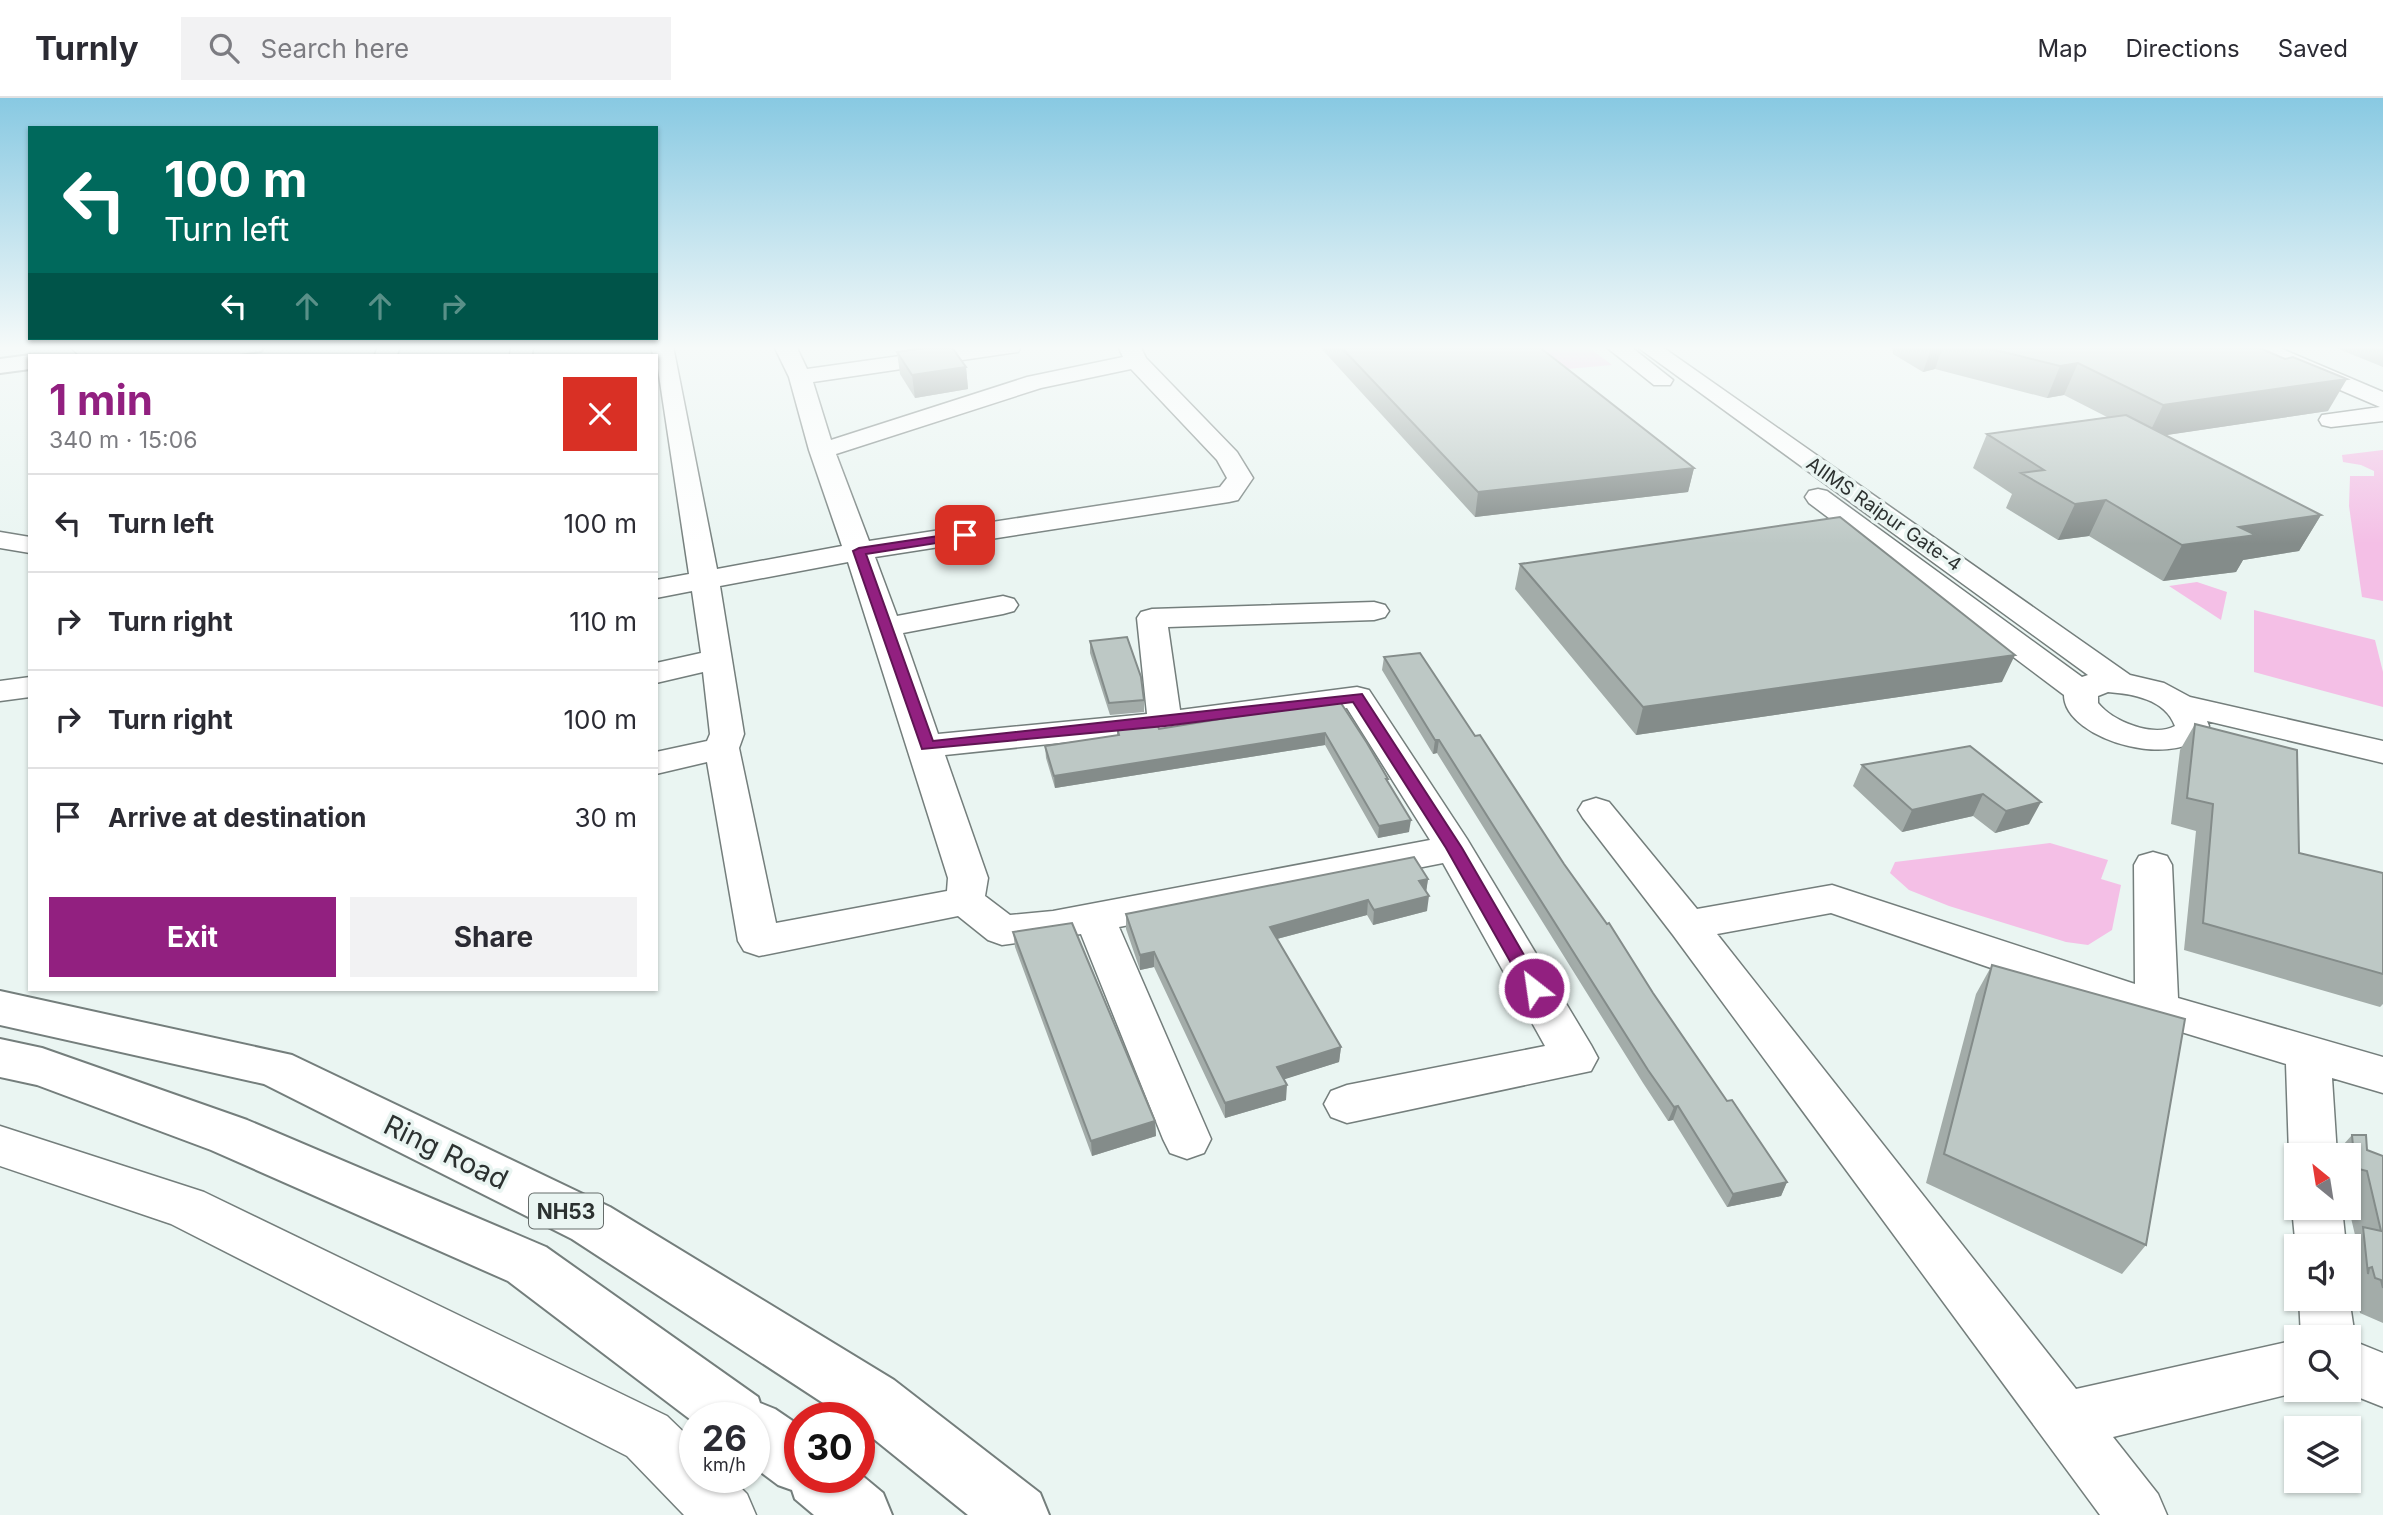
<!DOCTYPE html>
<meta charset="utf-8">
<style>
body{margin:0;font-family:Inter,sans-serif;background:#f2f2f3;color:#2b2b33;height:100vh;display:flex;flex-direction:column;font-size:26px;white-space:nowrap}
*{box-sizing:border-box;margin:0}
p{font-size:23px;color:#7c7c81}
.icon{flex:none;width:38px;height:38px;fill:none;stroke:currentColor;stroke-width:2;stroke-linecap:round;stroke-linejoin:round}
.map{position:relative;flex:1;overflow:hidden}
.details{position:absolute;left:28px;top:256px;width:630px;height:637px;display:flex;flex-direction:column;background:#fff;border-radius:0px;box-shadow:0 2px 5px #0004}
.details>*{flex:none}
.top-card{position:absolute;left:28px;top:28px;width:630px;height:214px;border-radius:0px;box-shadow:0 2px 5px #0004;background:#00695c;color:#fff;overflow:hidden}
.needle{width:46px;rotate:330deg}
.controls{position:absolute;left:2284px;top:1045px;display:grid;gap:14px}
.controls a{display:grid;place-items:center;width:77px;height:77px;border-radius:0px;background:#fff;box-shadow:0 2px 5px #0004;font-size:35px}
.speed{position:absolute;left:679px;top:1304px;display:flex;gap:14px;font-size:35px;font-weight:700;text-align:center}
.speed>*{display:grid;place-content:center;width:91px;height:91px;border-radius:50%;background:#fff;box-shadow:0 2px 5px #0004;line-height:1}
.speed small{font-size:18px;font-weight:400}
.speed .limit{border:10px solid #d22;background:#fff;color:#111}
.pin{position:absolute;display:grid;place-items:center;width:60px;height:60px;color:#fff;margin:-30px;border-radius:14px;box-shadow:0 4px 10px #0006}
.me{position:absolute;width:77px;margin:-38px;rotate:330deg;stroke-linejoin:round;filter:drop-shadow(0 0 5px #0008)}
.turn{display:flex;align-items:center;gap:24px;height:147px;padding:0 21px;font-size:32px}
.turn .icon{width:91px;height:91px;stroke-width:2.5}
.turn b{display:block;font-size:49px;line-height:60px}
.lanes{display:flex;align-items:center;height:66px;padding:0 21px;background:#0003;justify-content:center;gap:35px;direction:ltr}
.lanes .off{opacity:.35}
.round{display:grid;place-items:center;flex:none;width:74px;height:74px;border-radius:0px;background:#f2f2f3}
.head{display:flex;align-items:center;justify-content:space-between;height:119px;padding:0 21px}
h1{font-size:42px;font-weight:700;line-height:52px;color:#922080}
.button{display:flex;gap:14px;margin-top:auto;padding:14px 21px}
.button a{flex:1;height:80px;border-radius:0px;background:#922080;color:#fff;font-size:28px;font-weight:700;line-height:80px;text-align:center}
.button a+a{background:#f2f2f3;color:#2b2b33}
ul{padding:0;list-style:none}
li{display:flex;align-items:center;gap:21px;height:98px;padding:0 21px;border-top:2px solid #e1e1e2}
li div{flex:1}
li b{display:block;font-size:26px}
li em{font-style:normal}
header{display:flex;align-items:center;gap:42px;box-sizing:border-box;height:98px;padding:0 35px;background:#fff;border-bottom:2px solid #e1e1e2}
header strong{font-size:33px}
nav{display:flex;gap:38px;margin-inline-start:auto;font-size:24px}
.search{width:490px;height:63px;background:#f2f2f3;display:flex;align-items:center;gap:18px;box-sizing:border-box;padding:0 24px;border-radius:0px;color:#7c7c81;font-size:26px}
.map>svg:first-child{display:block}
.green{fill:#f4bfe6}
.lines{fill:none;stroke-linecap:round;stroke-linejoin:round}
.minor-casing{stroke:#747e7c;stroke-width:3}
.major-casing{stroke:#747e7c;stroke-width:4}
.highway-casing{stroke:#747e7c;stroke-width:4}
.minor{fill:#fff;fill-rule:evenodd}
.major{fill:#fff;fill-rule:evenodd}
.highway{fill:#fff;fill-rule:evenodd}
.wall{fill:#a3aca9}
.shaded-wall{fill:#848c8a}
.building{fill:#bdc8c5;stroke:#848c8a;stroke-width:2}
.route{fill:#922080;stroke:#5f1553;stroke-width:2}
.labels{text-anchor:middle;dominant-baseline:central;stroke-width:7;stroke-linejoin:round;paint-order:stroke}
.far-street-label{font-size:19px;fill:#2c3130;stroke:#eaf5f2}
.shield{fill:#eaf5f2;stroke:#656c6a;stroke-width:2}
.shield-label{font-size:21px;font-weight:bold;fill:#2c3130}
.near-street-label{font-size:28px;fill:#2c3130;stroke:#eaf5f2}
</style>
<header>
<strong>Turnly</strong>
<div class="search"><svg class="icon" aria-label="search" viewBox="0 0 24 24"><circle cx="10" cy="10" r="6"/><path d="M15 15l6 6"/></svg>Search here</div>
<nav><a>Map</a><a>Directions</a><a>Saved</a></nav>
</header>
<div class="map">
<svg width="2383" height="1417" viewBox="0 0 2383 1417">
<rect width="100%" height="100%" fill="#eaf5f2"/>
<!-- green -->
<path class="green" d="M1527 248H1587L1612 267 1555 272Z
M2383 352V503L2362 499 2349 408 2350 378H2374V373L2361 367 2343 364 2342 357Z
M2197 484 2227 494 2221 522 2169 488Z
M2254 512 2375 542 2383 574V609L2254 574Z
M2050 745 2108 762 2101 781 2121 787 2112 832 2088 847 2066 844 1949 808 1909 792 1890 775 1895 764Z"/>
<g class="lines">
<defs>
<path id="minor" d="M69 248H94L104 257H79Z
M378 248H400L397 257H375Z
M511 248H533L532 257H510Z
M651 248H673L717 471 842 448 809 352 789 279 774 248H796L807 271 971 248 1021 249 1018 254 1010 255 813 284 831 342 1027 279 1123 259 1118 248H1140L1146 260 1237 354 1253 380 1238 402 1229 404 875 459 897 518 1003 498 1014 501 1018 507 1014 513 1003 516 903 535 938 636 1147 616 1137 520 1141 514 1152 511 1374 504 1385 507 1389 513 1385 519 1374 522 1168 529 1180 612 1357 589 1369 592 1467 741 1591 947 1598 960 1591 973 1347 1025 1331 1019 1324 1006 1331 993 1347 987 1545 948 1443 765 1119 829 1211 1041 1204 1055 1187 1061 1170 1055 1163 1041 1081 836 1002 847 988 842 958 818 759 858 744 853 738 843 707 664 656 676V654L707 643 710 636 703 574 656 585V565L701 555 692 493 656 500V482L689 476 656 257H653ZM1131 271 1217 362 1227 380 1220 389 869 443 836 356 1041 290ZM848 464 948 780 947 793 776 825 739 650 744 636 720 488ZM1347 610 1430 742 1053 813 1010 817 985 798 988 780 945 657 1165 634Z
M1605 248H1630L1673 282 1670 287H1654Z
M1636 248H1661L2130 577 2164 585 2190 599 2383 643V665L2207 623 2209 628C2186 676 2064 643 2064 597L1809 405 1805 399 1809 393 1818 391 1827 393 2082 579 2088 577ZM2108 594C2133 596 2165 601 2175 628 2153 640 2112 623 2098 605V598Z
M2246 248H2275L2383 294V323L2331 329 2322 327 2319 322 2322 317 2380 309 2249 253Z
M0 434 30 439V455L0 450Z
M30 579V599L0 603V583Z
M1596 700 1609 704 1697 811 1832 787 2135 886 2134 767 2139 758 2153 754 2167 758 2172 767 2178 900 2383 959V995L2332 980 2337 1057H2296V1071L2289 1057 2286 966 2142 922 1831 815 1717 836 2076 1291 2296 1242V1292H2306L2113 1339 2158 1396 2167 1417H2100L1673 837 1583 720 1578 712 1583 704Z
M0 1028 204 1094 667 1318 695 1345V1379H730L747 1396 756 1417H684L627 1358 171 1126 0 1068Z
M2296 1102V1110H2342L2346 1148H2296V1151L2292 1110Z
M2348 1193 2355 1239 2353 1243 2383 1255V1309L2340 1292H2348V1239H2301L2299 1200H2348Z"/>
<path id="major" d="M110 248H264L261 253 231 257H78L81 252Z
M30 257V271L0 275V261Z"/>
<path id="highway" d="M0 893 292 957 610 1109 894 1282 1040 1395 1049 1417H968L859 1329V1320H846L572 1141 264 986 0 927Z
M0 941 42 950 247 1022 546 1149 758 1299 760 1305 775 1311 800 1328V1379H859V1375L883 1395 892 1417H814L795 1401 792 1392 778 1387 754 1369V1320H695V1325L508 1183 211 1052 37 987 0 979Z"/>
</defs>
<!-- minor casing -->
<use href="#minor" class="minor-casing"/>
<!-- major casing -->
<use href="#major" class="major-casing"/>
<!-- highway casing -->
<use href="#highway" class="highway-casing"/>
<!-- minor -->
<use href="#minor" class="minor"/>
<!-- major -->
<use href="#major" class="major"/>
<!-- highway -->
<use href="#highway" class="highway"/>
</g>
<!-- wall -->
<path class="wall" d="M1319 248H1538L1694 370 1688 394 1475 419Z
M1892 248H2255L2328 313 2166 337 2321 417 2299 453 2243 462 2236 474 2163 483 2089 438 2058 442 2006 410 2012 396 1973 370 1987 336 2107 319 2064 297 2047 300 1935 271 1923 274 1893 256Z
M2331 248H2383V269Z
M897 254 966 269 968 291 915 300 900 276Z
M1520 466 2002 584 1636 637 1515 491Z
M1090 543 1144 602V614L1110 617 1090 555Z
M1384 559 1475 638 1727 1003 1787 1084 1781 1098 1727 1109 1673 1022 1668 1023 1643 985 1437 655 1433 656 1382 572Z
M1339 602 1388 685 1409 734 1378 740 1325 647 1055 690 1046 660 1045 648 1117 637V630L1159 631Z
M2195 626 2299 755 2383 775V906L2380 909 2184 852 2196 733 2171 726 2180 652Z
M1970 648 2029 726 1995 735 1973 718 1902 734 1853 688 1862 667Z
M1428 781 1426 793 1427 813 1373 827 1367 817 1277 841 1341 949 1339 964 1284 981 1286 1002 1225 1020 1154 869 1140 872 1126 831V816Z
M1013 834 1155 1023 1156 1038 1092 1058 1015 849Z
M1992 867 2146 1147 2122 1176 1926 1085 1976 896Z
M2352 1037 2367 1052 2383 1058V1225L2360 1215 2358 1203 2352 1201 2350 1193 2348 1194V1148H2344L2355 1137 2348 1107V1057H2334Z"/>
<!-- shaded-wall -->
<path class="shaded-wall" d="M1932 248H1943L1935 271 1923 274Z
M2078 265 2064 297 2047 300 2060 268Z
M966 269 968 291 915 300 912 277Z
M2347 281 2328 313 2147 340 2163 307Z
M1694 370 1688 394 1475 419 1478 394Z
M2106 402 2089 438 2058 442 2075 406Z
M2321 417 2299 453 2243 462 2236 474 2163 483 2182 447 2239 429Z
M2015 557 2002 584 1636 637 1643 609Z
M1325 635V647L1055 690 1054 678Z
M1435 642H1439L1437 655 1433 656Z
M1983 696 1973 718 1902 734 1912 712Z
M2041 704 2029 726 1995 735 2006 713Z
M1411 722 1409 734 1378 740 1379 728Z
M1428 781 1426 795 1419 783Z
M1429 798 1427 813 1373 827 1374 812Z
M1368 802 1367 817 1269 843 1270 829Z
M1154 854V869L1140 872V857Z
M1341 949 1339 964 1276 984 1277 969Z
M1287 987 1286 1002 1225 1020V1005Z
M1678 1008 1673 1022 1668 1023 1674 1009Z
M1155 1023 1156 1038 1092 1058 1091 1043Z
M1787 1084 1781 1098 1727 1109 1733 1096Z"/>
<!-- building -->
<path class="building" d="M940 248H951L966 269 912 277 897 254Z
M1340 248H1538L1694 370 1478 394Z
M1979 248H2255L2285 261 2293 259 2347 281 2163 307 2078 265 2060 268Z
M2126 317 2321 417 2239 429 2256 437 2182 447 2106 402 2075 406 2021 375 2044 372 1987 336Z
M1840 419 2015 557 1643 609 1520 466Z
M1127 539 1141 579 1144 602 1109 605 1090 543Z
M1420 555 1475 638 1480 637 1564 766 1607 826 1609 825 1653 895 1727 1003 1732 1002 1787 1084 1733 1096 1678 1008 1674 1009 1648 972 1439 642H1435L1384 559Z
M1339 602 1367 645 1388 681H1386L1411 722 1379 728 1325 635 1054 678 1045 648 1119 637 1117 630 1157 626 1159 631Z
M2195 626 2297 652 2299 755 2383 775V876L2203 825 2213 706 2187 700Z
M1970 648 2041 704 2006 713 1983 696 1912 712 1862 667Z
M1414 759 1428 781 1419 783 1429 798 1374 812 1368 802 1270 829 1341 949 1277 969 1287 987 1225 1005 1154 854 1140 857 1126 816Z
M1072 825 1155 1023 1091 1043 1013 834Z
M1992 867 2185 921 2146 1147 1944 1056Z
M2352 1037H2366L2367 1052 2383 1058V1190L2381 1182 2375 1180 2372 1169 2369 1170 2368 1176 2363 1129 2381 1133 2367 1073 2355 1070Z"/>
<!-- sky -->
<linearGradient id="sky" x2="0" y2="1"><stop stop-color="#88c9e2"/><stop offset="0.56" stop-color="#f6faf9"/><stop offset="1" stop-color="#f6faf9" stop-opacity="0"/></linearGradient>
<rect width="2383" height="446" fill="url(#sky)"/>
<!-- route -->
<path class="route" d="M965 434 969 435V440L866 456 933 643 1362 596 1462 750 1543 890 1541 895H1528L1446 750 1353 604 1165 628 922 651 853 453 859 450Z"/>
<g class="labels">
<!-- far-street labels -->
<g class="far-street-label">
<text transform="translate(1884 416) rotate(35)">AIIMS Raipur Gate-4</text>
</g>
<!-- shield labels -->
<rect class="shield" x="529" y="1095.5" width="74" height="35" rx="5"/>
<g class="shield-label">
<text x="566" y="1113">NH53</text>
</g>
<!-- near-street labels -->
<g class="near-street-label">
<text transform="translate(446 1054) rotate(26)">Ring Road</text>
</g>
</g>
</svg>
<div class="controls">
<a><svg class="needle" viewBox="-14 -14 28 28"><path d="M0-13l5 13h-10z" fill="#e53935"/><path d="M0 13l5-13h-10z" fill="#7c7c81"/></svg></a>
<a><svg class="icon" aria-label="sound" viewBox="0 0 24 24"><path d="M4 9h4l5-4v14l-5-4H4zM17 9q2 3 0 6"/></svg></a>
<a><svg class="icon" aria-label="search" viewBox="0 0 24 24"><circle cx="10" cy="10" r="6"/><path d="M15 15l6 6"/></svg></a>
<a><svg class="icon" aria-label="layers" viewBox="0 0 24 24"><path d="M12 4l9 5-9 5-9-5zM3 14l9 5 9-5"/></svg></a>
</div>
<div class="speed"><div>26<small>km/h</small></div><div class="limit">30</div></div>
<div class="pin" style="left:965px;top:437px;background:#d93025"><svg class="icon" aria-label="arrive" viewBox="0 0 24 24"><path d="M6 21V4h12l-3 4 3 4H6"/></svg></div>
<svg class="me" style="left:1534px;top:890px" viewBox="-20 -20 40 40"><circle r="17" fill="#922080" stroke="#fff" stroke-width="3"/><path d="M0-11L8 9 0 5-8 9z" fill="#fff"/></svg>
<div class="top-card">
<div class="turn"><svg class="icon" aria-label="left" viewBox="0 0 24 24"><path d="M17 20v-9H6M10 6l-5 5 5 5"/></svg><div><b>100 m</b>Turn left</div></div>
<div class="lanes"><svg class="icon" aria-label="left" viewBox="0 0 24 24"><path d="M17 20v-9H6M10 6l-5 5 5 5"/></svg><svg class="icon off" aria-label="ahead" viewBox="0 0 24 24"><path d="M12 20V5M6 11l6-6 6 6"/></svg><svg class="icon off" aria-label="ahead" viewBox="0 0 24 24"><path d="M12 20V5M6 11l6-6 6 6"/></svg><svg class="icon off" aria-label="right" viewBox="0 0 24 24"><path d="M7 20v-9h11M14 6l5 5-5 5"/></svg></div>
</div>
<section class="details">
<div class="head"><div><h1>1 min</h1><p>340 m · 15:06</p></div><a class="round" style="background:#d93025;color:#fff"><svg class="icon" aria-label="close" viewBox="0 0 24 24"><path d="M6 6l12 12M18 6L6 18"/></svg></a></div>
<ul>
<li><svg class="icon" aria-label="left" viewBox="0 0 24 24"><path d="M17 20v-9H6M10 6l-5 5 5 5"/></svg><div><b>Turn left</b></div><em>100 m</em></li>
<li><svg class="icon" aria-label="right" viewBox="0 0 24 24"><path d="M7 20v-9h11M14 6l5 5-5 5"/></svg><div><b>Turn right</b></div><em>110 m</em></li>
<li><svg class="icon" aria-label="right" viewBox="0 0 24 24"><path d="M7 20v-9h11M14 6l5 5-5 5"/></svg><div><b>Turn right</b></div><em>100 m</em></li>
<li><svg class="icon" aria-label="arrive" viewBox="0 0 24 24"><path d="M6 21V4h12l-3 4 3 4H6"/></svg><div><b>Arrive at destination</b></div><em>30 m</em></li>
</ul>
<div class="button"><a>Exit</a><a>Share</a></div>
</section>
</div>
